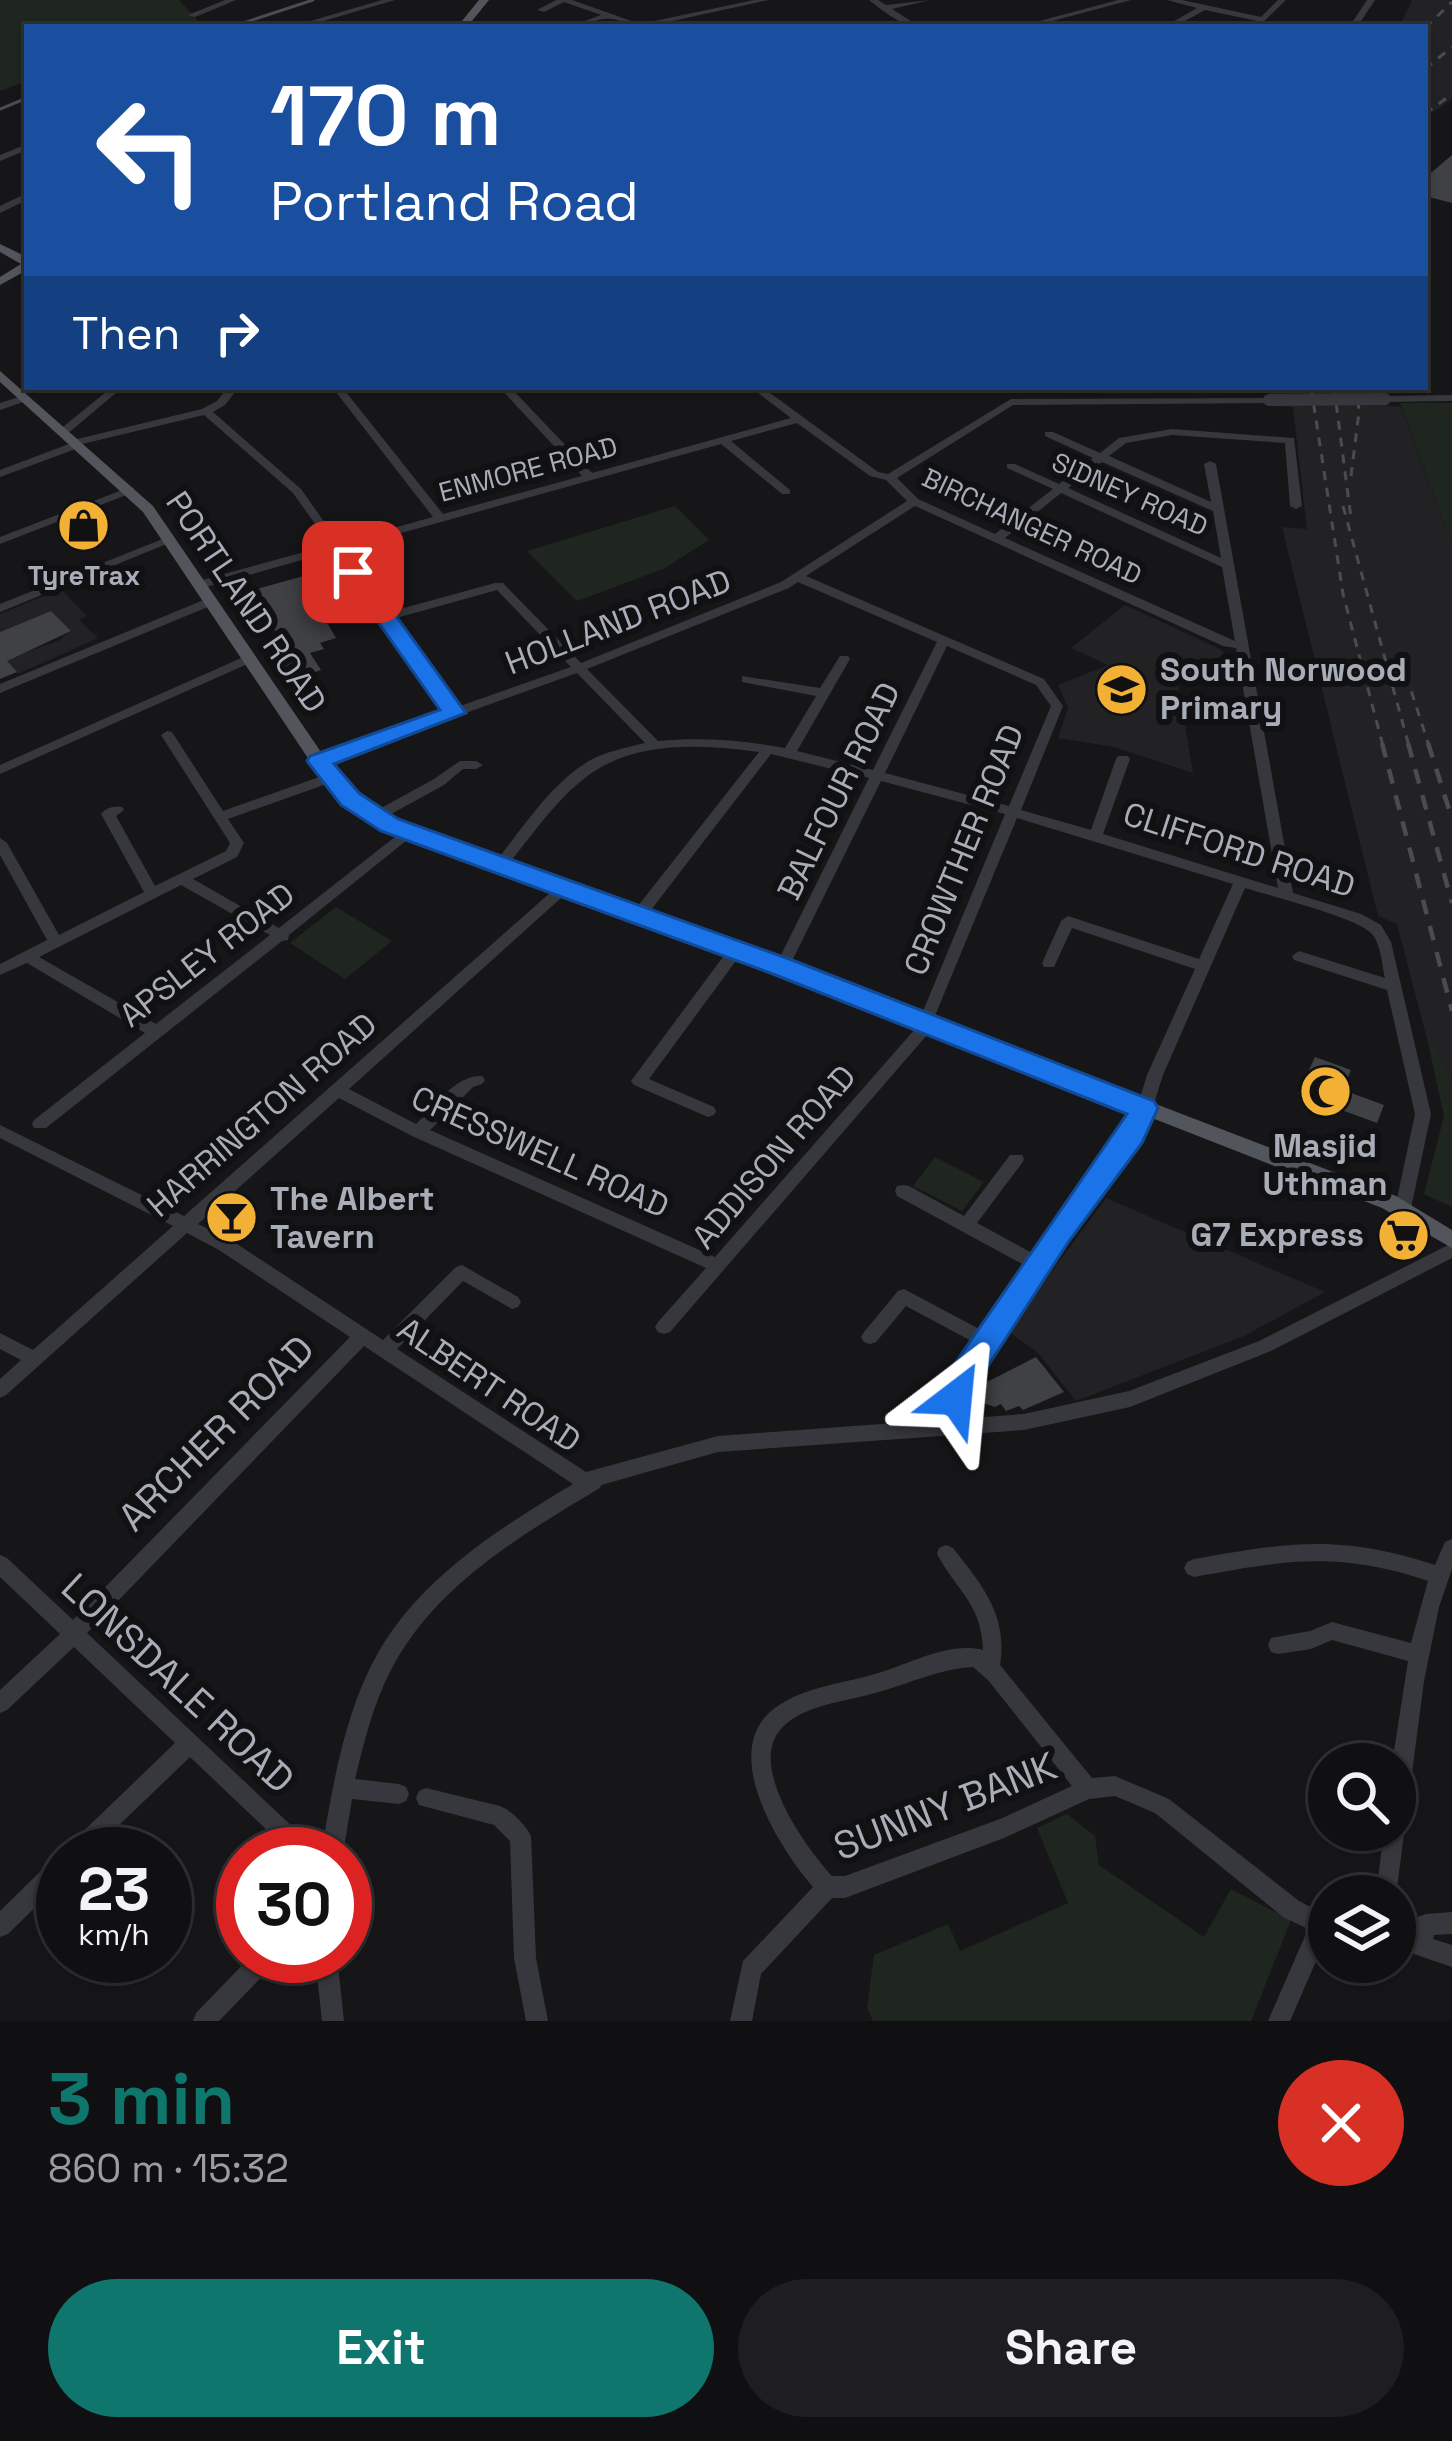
<!DOCTYPE html>
<meta charset="utf-8">
<style>
body{margin:0;font-family:"Space Grotesk",sans-serif;background:#1e1e20;color:#f1f3f6;height:100vh;display:flex;flex-direction:column;font-size:45px;white-space:nowrap}
*{box-sizing:border-box;margin:0}
p{font-size:39px;color:#9c9d9f}
.icon{flex:none;width:66px;height:66px;fill:none;stroke:currentColor;stroke-width:2;stroke-linecap:round;stroke-linejoin:round}
.map{position:relative;height:2021px;overflow:hidden}
.sheet{display:flex;flex-direction:column;background:#101012;flex:1}
.sheet>*{flex:none}
.banner{position:absolute;left:24px;top:24px;width:1404px;height:366px;border-radius:0px;box-shadow:0 3px 9px #0004,0 0 0 3px #303032;background:#1a4fa0;color:#fff;overflow:hidden}
.buttons{position:absolute;left:1308px;top:1743px;display:grid;gap:24px}
.buttons a{display:grid;place-items:center;width:108px;height:108px;border-radius:50%;background:#101012;box-shadow:0 3px 9px #0004,0 0 0 3px #303032;font-size:60px}
.speed{position:absolute;left:36px;top:1827px;display:flex;gap:24px;font-size:60px;font-weight:700;text-align:center}
.speed>*{display:grid;place-content:center;width:156px;height:156px;border-radius:50%;background:#101012;box-shadow:0 3px 9px #0004,0 0 0 3px #303032;line-height:1}
.speed small{font-size:30px;font-weight:400}
.speed .limit{border:18px solid #d22;background:#fff;color:#111}
.pin{position:absolute;display:grid;place-items:center;width:102px;height:102px;color:#fff;margin:-51px;border-radius:24px;box-shadow:0 6px 18px #0006}
.me{position:absolute;width:132px;margin:-66px;rotate:29deg;stroke-linejoin:round;filter:drop-shadow(0 0 9px #0008)}
.turn{display:flex;align-items:center;gap:42px;height:252px;padding:0 48px;font-size:54px}
.turn .icon{width:156px;height:156px;stroke-width:2.5}
.turn b{display:block;font-size:84px;line-height:102px}
.then{display:flex;align-items:center;height:114px;padding:0 48px;background:#0003;gap:24px;font-size:45px}
.round{display:grid;place-items:center;flex:none;width:126px;height:126px;border-radius:63px;background:#1e1e20}
.summary{display:flex;align-items:center;justify-content:space-between;height:204px;padding:0 48px}
h1{font-size:72px;font-weight:700;line-height:90px;color:#0f766e}
.cta{display:flex;gap:24px;margin-top:auto;padding:24px 48px}
.cta a{flex:1;height:138px;border-radius:72px;background:#0f766e;color:#fff;font-size:48px;font-weight:700;line-height:138px;text-align:center}
.cta a+a{background:#1e1e20;color:#f1f3f6}
.map>svg:first-child{display:block}
.built{fill:#222225}
.green{fill:#1e261f}
.building{fill:#404145}
.lines{fill:none;stroke-linecap:round;stroke-linejoin:round}
.minor{fill:#37383d;fill-rule:evenodd}
.major{fill:#53555c;fill-rule:evenodd}
.tram{stroke:#4a4c52;stroke-width:3}
.rail-far1{stroke:#4a4c52;stroke-width:3;stroke-dasharray:9 8;stroke-linecap:butt}
.rail{stroke:#4a4c52;stroke-width:4.5;stroke-dasharray:15 12;stroke-linecap:butt}
.minor-bridge{stroke:#37383d;stroke-width:12}
.route{fill:#1a73e8;stroke:#114b97;stroke-width:3}
.labels{text-anchor:middle;dominant-baseline:central;stroke-width:12;stroke-linejoin:round;paint-order:stroke}
.far-street-label{font-size:27px;fill:#a8adb8;stroke:#111113}
.far-poi-label{font-size:27px;font-weight:bold;fill:#a8adb8;stroke:#111113}
.street-label{font-size:33px;fill:#a8adb8;stroke:#111113}
.poi-label{font-size:33px;font-weight:bold;fill:#a8adb8;stroke:#111113;text-anchor:start}
.near-street-label{font-size:39px;fill:#a8adb8;stroke:#111113}
</style>
<div class="map">
<svg width="1452" height="2021" viewBox="0 0 1452 2021">
<rect width="100%" height="100%" fill="#161618"/>
<!-- built -->
<path class="built" d="M1412 0H1452V99L1425 118V27H1399Z
M1270 387H1379L1387 406 1401 407 1452 545V1088L1434 1040 1428 1043 1397 924 1378 916 1282 527 1307 529 1293 407 1269 406Z
M61 589 87 616 79 620 98 638 18 674 5 659 58 641 71 631 51 611 0 632V614Z
M1125 605 1220 649 1232 663 1230 677 1188 675 1178 683 1193 773 1114 747 1058 738 1068 708 1058 685 1108 665 1071 648Z
M1106 1198 1325 1292 1244 1336 1076 1401 1038 1353 1008 1331Z"/>
<!-- green -->
<path class="green" d="M0 0H179L204 27H27V81L0 91Z
M1400 403H1452V545Z
M675 506 709 540 663 569 577 601 527 551Z
M336 907 392 941 345 979 290 943Z
M1434 1039 1452 1088V1207L1424 1194 1444 1116 1428 1043Z
M935 1157 984 1182 962 1211 913 1186Z
M1067 1814 1095 1836 1099 1865 1204 1937 1231 1889 1291 1920 1251 2021H873L867 2008 874 1955 948 1924 960 1951 1068 1903 1037 1828Z"/>
<!-- building -->
<path class="building" d="M1452 155V203L1425 196V178Z
M332 568 346 591 314 600 336 638 320 643 324 649 310 653 321 670 288 681 269 644 281 640 265 615 271 611 257 589Z
M51 611 71 631 7 661 17 672 0 679V632Z
M1315 1057 1351 1070 1343 1090 1384 1105 1377 1123 1298 1094Z
M1036 1357 1064 1392 1023 1410 1019 1406 1006 1411 1001 1404 995 1407 977 1401 982 1390 979 1386Z"/>
<g class="lines">
<!-- minor -->
<path class="minor" d="M225 0H236L195 17 188 15Z
M382 0H395L303 27H290Z
M556 0H572L640 24 754 0H769L645 27C633 27 625 21 612 19 598 17 583 27 568 27L601 15 564 2 544 12 537 10Z
M869 0H878L886 5 930 0 892 9 920 27C902 27 882 10 869 0Z
M1118 0H1131L1030 27H1017Z
M1167 0H1182L1261 17 1278 0H1286L1259 26 1255 24 1257 21 1205 10 1174 27H1164L1197 8Z
M1367 0H1375L1357 27H1349Z
M801 25H822L826 27H797Z
M27 144V150L0 161V155Z
M27 193V200L0 213V206Z
M112 387H123L66 435H58V431Z
M228 387H239L225 405 213 412 301 489 339 543 433 517 332 387H342L443 514 582 476 499 387H510L592 473 791 418 750 387H762L878 472 888 474 1011 399 1273 398 1274 400 1269 403 1013 405 897 478 918 499 995 534 1053 489 1007 468V464H1015L1059 484 1093 458 1045 436V432H1053L1100 453 1119 438 1172 429 1294 438 1302 506 1296 509 1290 506 1285 443 1172 435 1126 443 1109 456 1211 502 1204 464 1210 461 1216 464 1293 893 1361 914 1381 925 1391 942 1431 1114 1411 1208 1409 1213 1403 1215 1397 1213 1395 1208 1415 1114 1387 990 1294 960 1292 956 1299 951 1385 978C1382 965 1381 943 1371 933 1355 917 1271 896 1245 888L1163 1075 1148 1122 1064 1238 1045 1270 1042 1271 996 1340 994 1347 990 1349 943 1420 1024 1414 1129 1391 1259 1341 1452 1243V1258L1271 1351 1130 1407 1024 1430 718 1452 601 1485 600 1488C521 1535 433 1587 390 1672 373 1705 364 1742 355 1779L399 1784 406 1787 409 1794 406 1801 399 1804 352 1799 343 1854H321C333 1785 344 1712 379 1651 423 1576 500 1528 573 1484L364 1346 87 1633 314 1847 318 1854H292L190 1757 89 1854H63L67 1847 175 1743 74 1647 7 1710 0 1713V1690L60 1634 0 1577V1555L7 1558 73 1620 350 1337 219 1250 187 1233 6 1395 0 1398V1379L21 1360 0 1349V1333L33 1350 173 1226 0 1138V1125L184 1216 560 884 565 882 572 887 570 890 349 1089 416 1124C435 1106 455 1075 482 1076L485 1080 482 1084 473 1087 430 1130 715 1257 916 1028 1005 814 881 781 789 967 782 972 775 967 869 778 771 754 644 919H634L632 915 634 911 759 752C699 744 628 740 580 782 551 806 530 838 506 867H496L494 864 496 861C524 827 550 784 589 761 606 751 626 748 645 743L577 673 324 764H314L312 761 314 758 446 711 334 551 203 588H195V582L330 545 293 493 204 415 82 444 81 447 0 477V470L69 444V441L202 409 217 401ZM797 423 870 476 886 480 907 501 781 582 581 663 503 583H495L389 612 344 549 721 444 782 494H790V490L731 441ZM1102 462 1213 511 1221 558 1068 488ZM1061 493 1222 567 1235 641 1005 538ZM915 506 1223 646 1236 648 1278 888 1103 834 1130 759 1128 756H1118L1116 759 1091 830 1021 810 1063 706 1044 679 806 576ZM798 582 937 642 873 770 797 751 850 659 848 656H840L820 688 742 676V682L816 696 785 748C742 740 701 737 658 741L587 669 789 588ZM497 590 571 667 457 707 393 619ZM947 646 1036 685 1051 706 1009 806 885 773ZM1017 818 1233 884 1199 959 1068 916 1061 921 1042 963 1044 967H1054L1072 928 1195 969 1147 1075 1133 1120 1034 1254 977 1223 1022 1163 1024 1159 1022 1155H1010L964 1216 909 1186 903 1185 897 1186 895 1191 897 1196 1026 1266 983 1331 904 1289 898 1291 864 1332 861 1337 864 1342 870 1344 876 1342 906 1306 975 1343 922 1421 718 1436 586 1472 397 1349 463 1281 512 1309 518 1307 521 1302 518 1297 462 1265 456 1267 383 1340 231 1240 198 1224 339 1098 412 1136 706 1268 658 1322 655 1327 658 1332 664 1334 670 1332 927 1035Z
M1452 395V401L1385 402 1380 399 1385 396Z
M22 396 26 397V401L0 410V403Z
M130 487 134 488V492L0 544V537Z
M170 536 176 539 174 541 0 612V604Z
M211 597 215 598V604L0 693V684Z
M248 655 252 656V662L0 774V765Z
M167 731 172 732 223 811 325 775H335L337 778 335 781 228 819 244 843 237 857 193 879 279 928 405 829 410 827 417 832 289 935 288 940 282 941 46 1128H34L32 1124 34 1120 145 1033 27 963 0 975V964L47 940 0 855V838L7 843 59 935 144 892 101 814C105 808 115 805 122 807L124 810 116 816 155 886 226 851 230 843 161 735ZM181 885 270 935 156 1024 39 957Z
M460 761H476L483 765 476 769H463L444 785 382 819H372L370 816 372 813 434 779Z
M736 945 741 946 743 950 741 954 649 1079 714 1107 716 1111 714 1115 708 1117 634 1085 631 1081 731 946Z
M1452 1539V1569L1439 1607 1424 1681 1395 1903V1896H1376L1384 1830H1395V1764H1392L1408 1661 1332 1640 1311 1649 1278 1654 1271 1652 1268 1645 1271 1638 1310 1631 1332 1622 1411 1643 1428 1581C1339 1551 1284 1560 1194 1577L1187 1574 1184 1568 1187 1562 1194 1559C1288 1542 1341 1534 1435 1565L1445 1542Z
M946 1545 953 1548C982 1585 1008 1615 1000 1665L1092 1778 1115 1776 1169 1799 1299 1901 1329 1917V1939L1326 1938 1290 2021H1268L1308 1929 1283 1917 1155 1813 1115 1796 1089 1799 1004 1838 845 1898H832L761 1974 752 2021H730L743 1961 813 1887C780 1849 721 1756 770 1712 797 1688 841 1684 875 1674 908 1665 948 1641 983 1650 982 1604 956 1590 937 1554L939 1548ZM973 1667 988 1680 1072 1786 1000 1819 845 1876H832C806 1848 747 1766 781 1729 803 1704 846 1702 875 1693 908 1684 939 1669 973 1667Z
M426 1788 500 1806C512 1811 525 1824 531 1836L536 1958 548 2021H526L514 1958 510 1841 494 1825 419 1805 416 1798 419 1791Z
M63 1854V1880L8 1934 0 1937V1911L55 1857Z
M1395 1911 1403 1914 1414 1928 1418 1917 1426 1914 1452 1912V1934L1434 1935 1433 1939 1452 1945V1967L1405 1951 1395 1939Z
M251 1956H277L274 1964 219 2021H193L196 2013Z
M315 1956H337L344 2021H322Z"/>
<!-- major -->
<path class="major" d="M479 0H489L467 27H457Z
M0 244 27 257V270L0 285V277L21 264 0 252Z
M0 371 153 506 336 774 356 795 396 821 788 963 1396 1196 1452 1230V1248L1382 1208 776 971 384 829 344 803 324 782 143 512 0 382Z"/>
<!-- tram -->
<path class="tram" d="M231 27 313 0
M0 109 27 98"/>
<!-- rail-far1 -->
<path class="rail-far1" d="M1425 28 1452 2
M1425 69 1452 47
M1425 114 1452 94
M1311 387 1343 594 1383 746
M1334 387 1351 518
M1351 476 1359 412 1357 387
M1343 506 1409 746
M1401 659 1429 746"/>
<!-- rail -->
<path class="rail" d="M1382 743 1452 1011
M1408 743 1452 903
M1428 743 1452 819"/>
<!-- minor-bridge -->
<path class="minor-bridge" d="M1269 400 1385 399"/>
</g>
<!-- route -->
<path class="route" d="M353 565 361 567 466 713 334 764 359 793 398 819 792 960 1154 1101 1158 1108 1142 1143 1069 1241 975 1386 968 1408 956 1412 945 1408 940 1398 949 1372 1127 1114 773 974 381 831 341 805 307 761 310 756 440 710 343 572Z"/>
<!-- icons -->
<defs>
<symbol id="shop-disc" viewBox="-11 -11 22 22"><circle r="9.5" fill="#f2b134" stroke="#111113"/><path d="M-5-2.5h2.3a2.7 3.5 0 0 1 5.4 0H5L5.5 6h-11ZM-1.5-2.5h3a1.5 2.3 0 0 0-3 0Z" fill="#111"/></symbol>
<symbol id="school-disc" viewBox="-11 -11 22 22"><circle r="9.5" fill="#f2b134" stroke="#111113"/><path d="M0-5L7-2L0 1L-7-2ZM-4 1L0 2.5L4 1V4Q0 6-4 4Z" fill="#111"/></symbol>
<symbol id="mosque-disc" viewBox="-11 -11 22 22"><circle r="9.5" fill="#f2b134" stroke="#111113"/><path d="M3.5-4.9A6 6 0 1 0 3.5 4.9A5 5 0 1 1 3.5-4.9Z" fill="#111"/></symbol>
<symbol id="bar-disc" viewBox="-11 -11 22 22"><circle r="9.5" fill="#f2b134" stroke="#111113"/><path d="M-6-5H6L.8 .8V4.5H3.5V6h-7V4.5H-.8V.8Z" fill="#111"/></symbol>
<symbol id="supermarket-disc" viewBox="-11 -11 22 22"><circle r="9.5" fill="#f2b134" stroke="#111113"/><path d="M-6-5.5h2.5l.6 2H6L4.5 2H-2.5L-4.4-4H-6ZM-1.5 3.2a1.3 1.3 0 1 0 .1 0ZM3 3.2a1.3 1.3 0 1 0 .1 0Z" fill="#111"/></symbol>
</defs>
<g fill-rule="evenodd">
<use href="#shop-disc" x="54" y="496" width="59" height="59"/>
<use href="#school-disc" x="1092" y="660" width="59" height="59"/>
<use href="#mosque-disc" x="1296" y="1062" width="59" height="59"/>
<use href="#bar-disc" x="202" y="1188" width="59" height="59"/>
<use href="#supermarket-disc" x="1374" y="1206" width="59" height="59"/>
</g>
<g class="labels">
<!-- far-street labels -->
<g class="far-street-label">
<text transform="translate(528 469) rotate(-15)">ENMORE ROAD</text>
<text transform="translate(1130 494) rotate(24)">SIDNEY ROAD</text>
<text transform="translate(1032 526) rotate(25)">BIRCHANGER ROAD</text>
</g>
<!-- far-poi labels -->
<g class="far-poi-label">
<text x="84" y="575">TyreTrax</text>
</g>
<!-- street labels -->
<g class="street-label">
<text transform="translate(246 602) rotate(56)">PORTLAND ROAD</text>
<text transform="translate(618 622) rotate(-21)">HOLLAND ROAD</text>
<text transform="translate(839 791) rotate(-64)">BALFOUR ROAD</text>
<text transform="translate(964 850) rotate(-68)">CROWTHER ROAD</text>
<text transform="translate(1239 850) rotate(18)">CLIFFORD ROAD</text>
<text transform="translate(207 955) rotate(-38)">APSLEY ROAD</text>
<text transform="translate(262 1115) rotate(-41)">HARRINGTON ROAD</text>
<text transform="translate(540 1152) rotate(24)">CRESSWELL ROAD</text>
<text transform="translate(774 1157) rotate(-49)">ADDISON ROAD</text>
<text transform="translate(489 1385) rotate(34)">ALBERT ROAD</text>
</g>
<!-- poi labels -->
<g class="poi-label">
<text x="1160" y="670">South Norwood<tspan x="1160" dy="38">Primary</tspan></text>
<text x="1325" y="1146" text-anchor="middle">Masjid<tspan x="1325" dy="38">Uthman</tspan></text>
<text x="270" y="1199">The Albert<tspan x="270" dy="38">Tavern</tspan></text>
<text x="1364" y="1235" text-anchor="end">G7 Express</text>
</g>
<!-- near-street labels -->
<g class="near-street-label">
<text transform="translate(216 1433) rotate(-45)">ARCHER ROAD</text>
<text transform="translate(178 1683) rotate(43)">LONSDALE ROAD</text>
<text transform="translate(945 1806) rotate(-21)">SUNNY BANK</text>
</g>
</g>
</svg>
<div class="buttons">
<a><svg class="icon" aria-label="search" viewBox="0 0 24 24"><circle cx="10" cy="10" r="6"/><path d="M15 15l6 6"/></svg></a>
<a><svg class="icon" aria-label="layers" viewBox="0 0 24 24"><path d="M12 4l9 5-9 5-9-5zM3 14l9 5 9-5"/></svg></a>
</div>
<div class="speed"><div>23<small>km/h</small></div><div class="limit">30</div></div>
<div class="pin" style="left:353px;top:572px;background:#d93025"><svg class="icon" aria-label="arrive" viewBox="0 0 24 24"><path d="M6 21V4h12l-3 4 3 4H6"/></svg></div>
<svg class="me" style="left:956px;top:1398px" viewBox="-20 -20 40 40"><path d="M0-17L14 15 0 8-14 15z" fill="#1a73e8" stroke="#fff" stroke-width="4"/></svg>
<div class="banner">
<div class="turn"><svg class="icon" aria-label="left" viewBox="0 0 24 24"><path d="M17 20v-9H6M10 6l-5 5 5 5"/></svg><div><b>170 m</b>Portland Road</div></div>
<div class="then">Then<svg class="icon" aria-label="right" viewBox="0 0 24 24"><path d="M7 20v-9h11M14 6l5 5-5 5"/></svg></div>
</div>
</div>
<section class="sheet">
<div class="summary"><div><h1>3 min</h1><p>860 m · 15:32</p></div><a class="round" style="background:#d93025;color:#fff"><svg class="icon" aria-label="close" viewBox="0 0 24 24"><path d="M6 6l12 12M18 6L6 18"/></svg></a></div>
<div class="cta"><a>Exit</a><a>Share</a></div>
</section>
